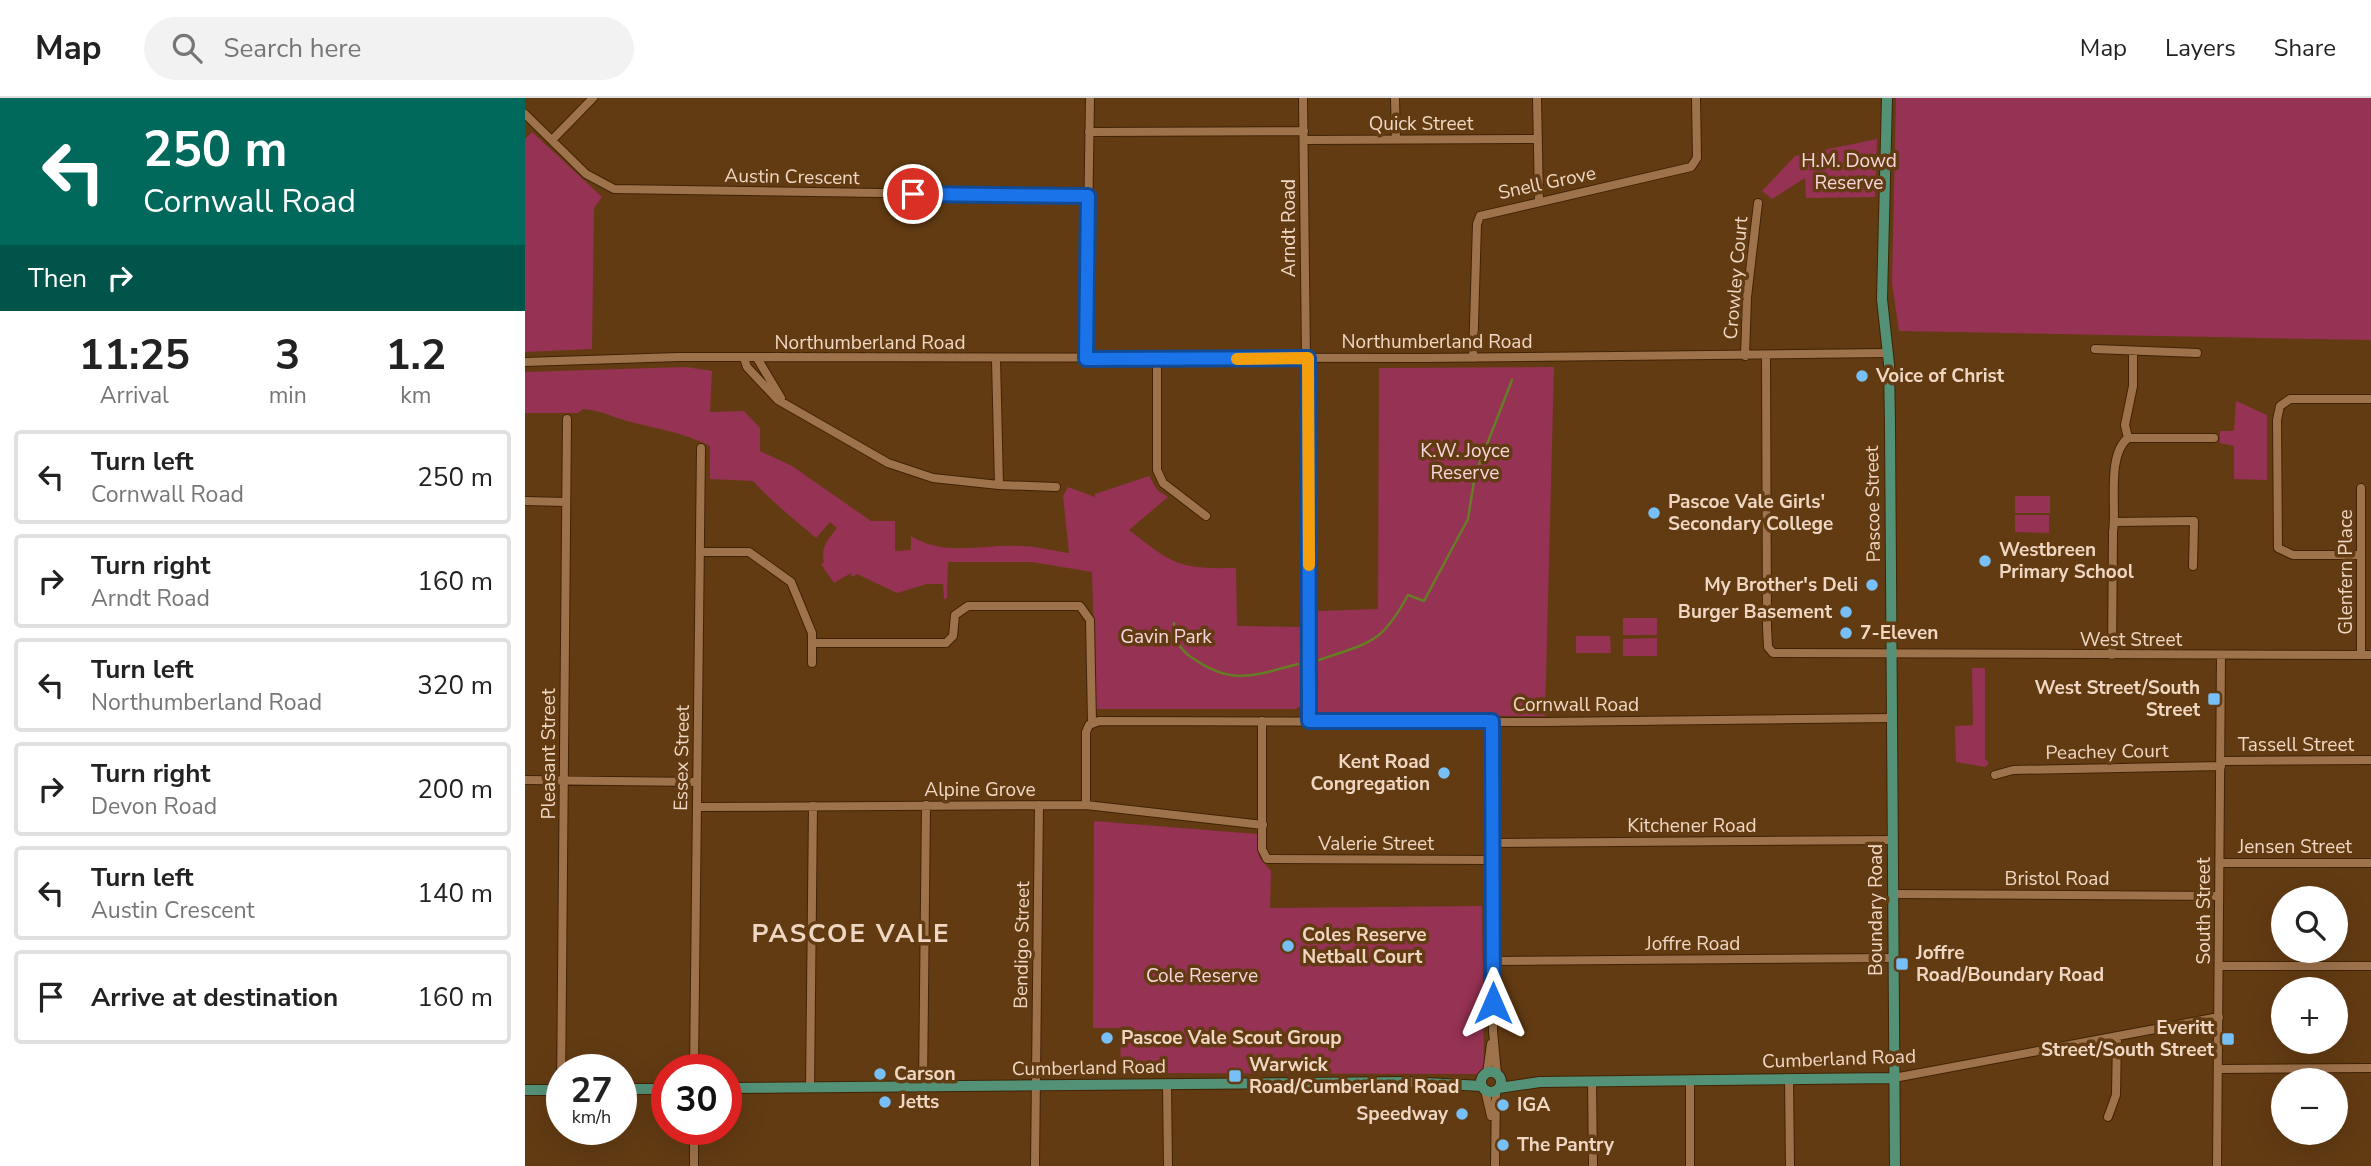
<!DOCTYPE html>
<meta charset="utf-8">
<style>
body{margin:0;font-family:"Nunito Sans",sans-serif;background:#f2f2f2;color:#222;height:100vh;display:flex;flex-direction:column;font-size:26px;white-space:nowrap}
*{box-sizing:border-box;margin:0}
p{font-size:23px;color:#767676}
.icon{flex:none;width:38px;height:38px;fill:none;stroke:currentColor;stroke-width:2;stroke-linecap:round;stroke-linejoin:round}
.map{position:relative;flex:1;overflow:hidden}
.drawer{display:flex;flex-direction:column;background:#fff;width:525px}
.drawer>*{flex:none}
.hud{background:#00695c;color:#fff;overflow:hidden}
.buttons{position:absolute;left:1746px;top:788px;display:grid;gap:14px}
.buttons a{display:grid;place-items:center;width:77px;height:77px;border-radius:50%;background:#fff;box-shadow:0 7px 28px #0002;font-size:35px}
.speed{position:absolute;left:21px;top:956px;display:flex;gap:14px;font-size:35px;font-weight:700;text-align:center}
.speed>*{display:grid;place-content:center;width:91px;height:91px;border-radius:50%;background:#fff;box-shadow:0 7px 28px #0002;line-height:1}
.speed small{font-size:18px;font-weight:400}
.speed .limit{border:10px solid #d22;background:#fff;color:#111}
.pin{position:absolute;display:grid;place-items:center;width:60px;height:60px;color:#fff;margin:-30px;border:4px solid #fff;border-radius:50%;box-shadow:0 2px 7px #0007}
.me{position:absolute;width:77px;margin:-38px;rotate:0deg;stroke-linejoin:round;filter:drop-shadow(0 0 5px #0008)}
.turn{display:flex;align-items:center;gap:24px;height:147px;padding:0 28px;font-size:32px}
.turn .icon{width:91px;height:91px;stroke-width:2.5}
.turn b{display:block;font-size:49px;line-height:60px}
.then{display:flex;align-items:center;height:66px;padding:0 28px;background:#0003;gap:14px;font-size:26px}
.eta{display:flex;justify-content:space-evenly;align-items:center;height:119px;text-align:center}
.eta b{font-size:42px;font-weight:700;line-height:49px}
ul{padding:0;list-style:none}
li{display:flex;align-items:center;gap:21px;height:94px;margin:0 14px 10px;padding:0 14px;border:4px solid #e0e0e0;border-radius:7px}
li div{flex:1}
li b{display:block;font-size:26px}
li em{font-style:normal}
header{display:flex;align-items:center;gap:42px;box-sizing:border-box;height:98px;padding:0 35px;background:#fff;border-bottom:2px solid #e0e0e0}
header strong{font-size:33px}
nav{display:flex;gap:38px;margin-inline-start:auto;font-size:24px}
.search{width:490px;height:63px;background:#f2f2f2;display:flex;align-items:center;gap:18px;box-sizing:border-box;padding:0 24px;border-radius:38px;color:#767676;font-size:26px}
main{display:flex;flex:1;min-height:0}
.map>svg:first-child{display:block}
.green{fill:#963254}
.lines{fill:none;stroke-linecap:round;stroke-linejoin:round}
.stream{stroke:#667d25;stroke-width:2.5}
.minor-casing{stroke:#402305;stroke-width:10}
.major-casing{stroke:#402305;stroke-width:12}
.minor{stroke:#9e734c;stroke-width:8}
.major{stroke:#549278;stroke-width:10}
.route-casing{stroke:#114b97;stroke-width:18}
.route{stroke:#1a73e8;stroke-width:12}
.slow{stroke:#f59e0b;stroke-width:12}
.poi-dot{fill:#77c0f7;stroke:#623b13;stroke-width:2.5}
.labels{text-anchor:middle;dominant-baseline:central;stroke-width:7;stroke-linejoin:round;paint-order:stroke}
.street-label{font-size:19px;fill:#efd7c3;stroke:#623b13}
.park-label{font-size:19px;fill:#f6d7de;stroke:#623b13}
.poi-label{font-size:19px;font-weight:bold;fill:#efd7c3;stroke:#623b13;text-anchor:start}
.district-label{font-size:26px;font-weight:bold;letter-spacing:2px;fill:#efd7c3;stroke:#623b13}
</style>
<header>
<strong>Map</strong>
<div class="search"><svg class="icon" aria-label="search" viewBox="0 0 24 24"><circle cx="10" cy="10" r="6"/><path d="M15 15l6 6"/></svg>Search here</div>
<nav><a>Map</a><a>Layers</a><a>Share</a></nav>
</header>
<main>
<section class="drawer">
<div class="hud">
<div class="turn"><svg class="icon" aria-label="left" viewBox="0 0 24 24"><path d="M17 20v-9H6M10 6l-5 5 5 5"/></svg><div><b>250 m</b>Cornwall Road</div></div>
<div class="then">Then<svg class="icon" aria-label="right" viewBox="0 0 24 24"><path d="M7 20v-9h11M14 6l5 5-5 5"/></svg></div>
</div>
<div class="eta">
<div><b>11:25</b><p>Arrival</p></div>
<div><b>3</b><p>min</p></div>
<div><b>1.2</b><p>km</p></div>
</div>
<ul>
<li><svg class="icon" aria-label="left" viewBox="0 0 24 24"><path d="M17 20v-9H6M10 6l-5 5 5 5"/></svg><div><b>Turn left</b><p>Cornwall Road</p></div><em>250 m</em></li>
<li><svg class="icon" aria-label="right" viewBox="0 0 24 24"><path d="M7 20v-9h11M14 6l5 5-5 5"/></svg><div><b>Turn right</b><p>Arndt Road</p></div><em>160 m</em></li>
<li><svg class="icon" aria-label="left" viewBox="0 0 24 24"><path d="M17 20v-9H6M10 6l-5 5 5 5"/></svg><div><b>Turn left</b><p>Northumberland Road</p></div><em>320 m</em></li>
<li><svg class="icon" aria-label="right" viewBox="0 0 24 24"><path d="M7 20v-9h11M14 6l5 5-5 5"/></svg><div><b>Turn right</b><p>Devon Road</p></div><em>200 m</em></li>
<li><svg class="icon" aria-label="left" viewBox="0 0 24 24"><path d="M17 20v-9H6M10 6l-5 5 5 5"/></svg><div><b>Turn left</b><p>Austin Crescent</p></div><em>140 m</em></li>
<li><svg class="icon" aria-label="arrive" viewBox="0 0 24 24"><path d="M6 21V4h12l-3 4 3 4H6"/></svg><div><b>Arrive at destination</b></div><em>160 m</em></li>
</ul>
</section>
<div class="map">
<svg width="1846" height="1068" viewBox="0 0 1846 1068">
<rect width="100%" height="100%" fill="#623b13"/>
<!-- green -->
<path class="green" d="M1371 0H1846V242L1374 233 1367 185Z
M7 34 77 99 69 110 67 251 0 254V41Z
M1352 41 1350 99 1281 100 1280 80 1247 101 1237 93 1270 58Z
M161 269 187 273 185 314 219 313 235 330V353L267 368 346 423H370V453L386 452V438C419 459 458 446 495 448 511 448 528 453 544 455L538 398 543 389 570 399V396L624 378 632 392 643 399 604 432C649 467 653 471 711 470L712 528 775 529 776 607 771 611H571L567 474 507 464H423L422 500 419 501 418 486H402L372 495 332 476 327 479 326 475 309 485 296 466 299 464C295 448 304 441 312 430L305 424 291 440C269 421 248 405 228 383L185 381V348C159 335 134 331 106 324 89 320 76 312 58 311L53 315H0V274Z
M1029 269 1020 618 791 617 793 513 853 511 854 270Z
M1711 303 1742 317V382L1709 381V348L1695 345V333H1709Z
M1490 398H1525V415H1490Z
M1490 417H1524V435L1490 434Z
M1098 520H1132V537H1098Z
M1051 538H1085L1086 555H1051Z
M1132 540V558H1098V541Z
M1447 570H1460V661L1464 665 1460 669 1431 664 1430 628 1448 627Z
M569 723 732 736 734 759 746 773 745 810 957 808 959 976 596 975 595 930H568Z"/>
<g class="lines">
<!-- stream -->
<path class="stream" d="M649 525C650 542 654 552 669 561 708 588 731 577 773 566
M794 562C845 544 856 547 883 497L899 503 943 421 950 377 987 282"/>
<defs>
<path id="minor" d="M778 0 781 260
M870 0 871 41
M1012 0 1014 103
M0 16 61 76 89 91 563 98
M564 34 779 33
M27 42 68 0
M779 42 1013 41
M1570 251 1672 255
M1241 257 1242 529 1243 549 1248 555 1846 557
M1220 258 1222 199 1233 105
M219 260 222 269 253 302 363 365 408 380 474 387 531 389
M232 260 256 300
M783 260 784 623
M948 260 952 126 955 118 1166 69 1172 60 1171 0
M471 261 474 387
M561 261 565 0
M632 261V372L638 385 681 418
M0 264 154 259 900 260 1362 255
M1603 340H1689
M0 403 41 404
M1591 424 1669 423 1668 468
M175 454H224L266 484 287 535V565
M1836 457H1768L1753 450 1752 322 1755 308 1765 301H1846
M288 545H421L428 538 430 517 443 508H555L565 522 567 625
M1587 557 1588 434C1592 411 1581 357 1603 340L1600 327 1608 288V253
M1836 557V390
M737 623V751L742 761 967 762
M967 623 968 933 972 976
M1696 663 1846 662
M1470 677 1488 672 1696 668
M0 682 172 684
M561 707V634L564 627 574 623 1019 624 1367 620
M172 709 561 707 738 727
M967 745 1368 742
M1695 765H1846
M1368 796 1694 798
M968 863 1369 860
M1694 868H1846
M169 971 176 350
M1693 971 1846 970
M962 975 966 946
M1369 980 1694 919
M1264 981 1265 1068
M1165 982V1068
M1067 983 1068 1068
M642 987 643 1068
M398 989 401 707
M285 990 288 708
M36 992 42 321
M960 992 966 1018
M1583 1019 1591 997 1592 939
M169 1031V1068
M510 1068 514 707
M970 1068 971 993
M1692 1068 1696 557"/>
<path id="major" d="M1362 0 1357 201 1364 266 1365 327 1370 1068
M956 984a10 10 0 1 1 20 0a10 10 0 1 1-20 0Z
M201 990 882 984 957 988
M974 990 1015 984 1369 980
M96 991H142
M0 992H37"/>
</defs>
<!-- minor casing -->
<use href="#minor" class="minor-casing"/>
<!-- major casing -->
<use href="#major" class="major-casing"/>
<!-- minor -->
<use href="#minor" class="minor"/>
<!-- major -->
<use href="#major" class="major"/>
</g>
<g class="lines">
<defs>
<path id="route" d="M388 96 563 98 561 261 783 260 784 623H967L968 905"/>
</defs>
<!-- route casing -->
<use href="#route" class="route-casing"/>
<!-- route -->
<use href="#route" class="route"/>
<!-- slow -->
<path class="slow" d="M712 261 783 260 784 467"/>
</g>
<!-- markers -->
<g class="poi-dot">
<circle cx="1337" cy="278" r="7"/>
<circle cx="1129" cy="415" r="7"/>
<circle cx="1460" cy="463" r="7"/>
<circle cx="1347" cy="487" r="7"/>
<circle cx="1321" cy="514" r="7"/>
<circle cx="1321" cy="535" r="7"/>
<rect x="1682" y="594" width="14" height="14" rx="3.5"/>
<circle cx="919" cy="675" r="7"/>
<circle cx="763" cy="848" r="7"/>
<rect x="1370" y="859" width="14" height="14" rx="3.5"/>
<circle cx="582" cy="940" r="7"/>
<rect x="1696" y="934" width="14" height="14" rx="3.5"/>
<circle cx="355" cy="976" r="7"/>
<rect x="703" y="971" width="14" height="14" rx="3.5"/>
<circle cx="360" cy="1004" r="7"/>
<circle cx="978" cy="1007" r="7"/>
<circle cx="937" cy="1016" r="7"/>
<circle cx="978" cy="1047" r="7"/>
</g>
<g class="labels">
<!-- street labels -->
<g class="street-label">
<text x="896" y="26">Quick Street</text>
<text transform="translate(267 79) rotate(1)">Austin Crescent</text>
<text transform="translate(1022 85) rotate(-12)">Snell Grove</text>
<text transform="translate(764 130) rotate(-90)">Arndt Road</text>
<text transform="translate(1211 180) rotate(-85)">Crowley Court</text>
<text x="912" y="244">Northumberland Road</text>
<text x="345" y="245">Northumberland Road</text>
<text transform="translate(1348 406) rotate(-91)">Pascoe Street</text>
<text transform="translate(1821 474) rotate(-90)">Glenfern Place</text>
<text x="1606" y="542">West Street</text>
<text x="1051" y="607">Cornwall Road</text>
<text x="1771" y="647">Tassell Street</text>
<text transform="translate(1582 654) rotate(-1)">Peachey Court</text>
<text transform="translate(24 656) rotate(-90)">Pleasant Street</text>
<text transform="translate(157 660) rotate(-89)">Essex Street</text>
<text x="455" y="692">Alpine Grove</text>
<text x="1167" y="728">Kitchener Road</text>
<text x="851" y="746">Valerie Street</text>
<text x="1770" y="749">Jensen Street</text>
<text x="1532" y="781">Bristol Road</text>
<text transform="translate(1351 812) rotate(-90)">Boundary Road</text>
<text transform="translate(1679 813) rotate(-90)">South Street</text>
<text x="1168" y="846">Joffre Road</text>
<text transform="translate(497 847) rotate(-89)">Bendigo Street</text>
<text transform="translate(1314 961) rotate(-2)">Cumberland Road</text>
<text transform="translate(564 970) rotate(-1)">Cumberland Road</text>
</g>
<!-- park labels -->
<g class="park-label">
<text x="1324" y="63">H.M. Dowd<tspan x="1324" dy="22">Reserve</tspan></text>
<text x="940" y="353">K.W. Joyce<tspan x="940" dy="22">Reserve</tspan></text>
<text x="641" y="539">Gavin Park</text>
<text x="677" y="878">Cole Reserve</text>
</g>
<!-- poi labels -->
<g class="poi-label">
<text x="1351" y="278">Voice of Christ</text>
<text x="1143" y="404">Pascoe Vale Girls'<tspan x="1143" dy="22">Secondary College</tspan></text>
<text x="1474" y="452">Westbreen<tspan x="1474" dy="22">Primary School</tspan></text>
<text x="1333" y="487" text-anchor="end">My Brother's Deli</text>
<text x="1307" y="514" text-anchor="end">Burger Basement</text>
<text x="1335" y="535">7-Eleven</text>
<text x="1675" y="590" text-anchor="end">West Street/South<tspan x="1675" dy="22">Street</tspan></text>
<text x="905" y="664" text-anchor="end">Kent Road<tspan x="905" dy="22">Congregation</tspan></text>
<text x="777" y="837">Coles Reserve<tspan x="777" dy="22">Netball Court</tspan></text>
<text x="1391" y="855">Joffre<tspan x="1391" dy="22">Road/Boundary Road</tspan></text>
<text x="1689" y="930" text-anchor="end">Everitt<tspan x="1689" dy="22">Street/South Street</tspan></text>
<text x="596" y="940">Pascoe Vale Scout Group</text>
<text x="724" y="967">Warwick<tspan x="724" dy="22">Road/Cumberland Road</tspan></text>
<text x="369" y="976">Carson</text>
<text x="374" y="1004">Jetts</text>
<text x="992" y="1007">IGA</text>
<text x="923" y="1016" text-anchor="end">Speedway</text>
<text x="992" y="1047">The Pantry</text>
</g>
<!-- district labels -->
<g class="district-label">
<text x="326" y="835">PASCOE VALE</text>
</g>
</g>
</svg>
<div class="buttons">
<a><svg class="icon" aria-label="search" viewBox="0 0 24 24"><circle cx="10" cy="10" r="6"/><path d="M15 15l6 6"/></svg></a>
<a>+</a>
<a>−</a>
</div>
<div class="speed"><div>27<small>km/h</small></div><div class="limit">30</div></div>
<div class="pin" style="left:388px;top:96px;background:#d93025"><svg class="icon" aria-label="arrive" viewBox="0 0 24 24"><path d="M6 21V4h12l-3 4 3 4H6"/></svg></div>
<svg class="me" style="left:968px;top:905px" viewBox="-20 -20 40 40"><path d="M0-17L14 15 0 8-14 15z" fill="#1a73e8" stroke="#fff" stroke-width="4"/></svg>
</div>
</main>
